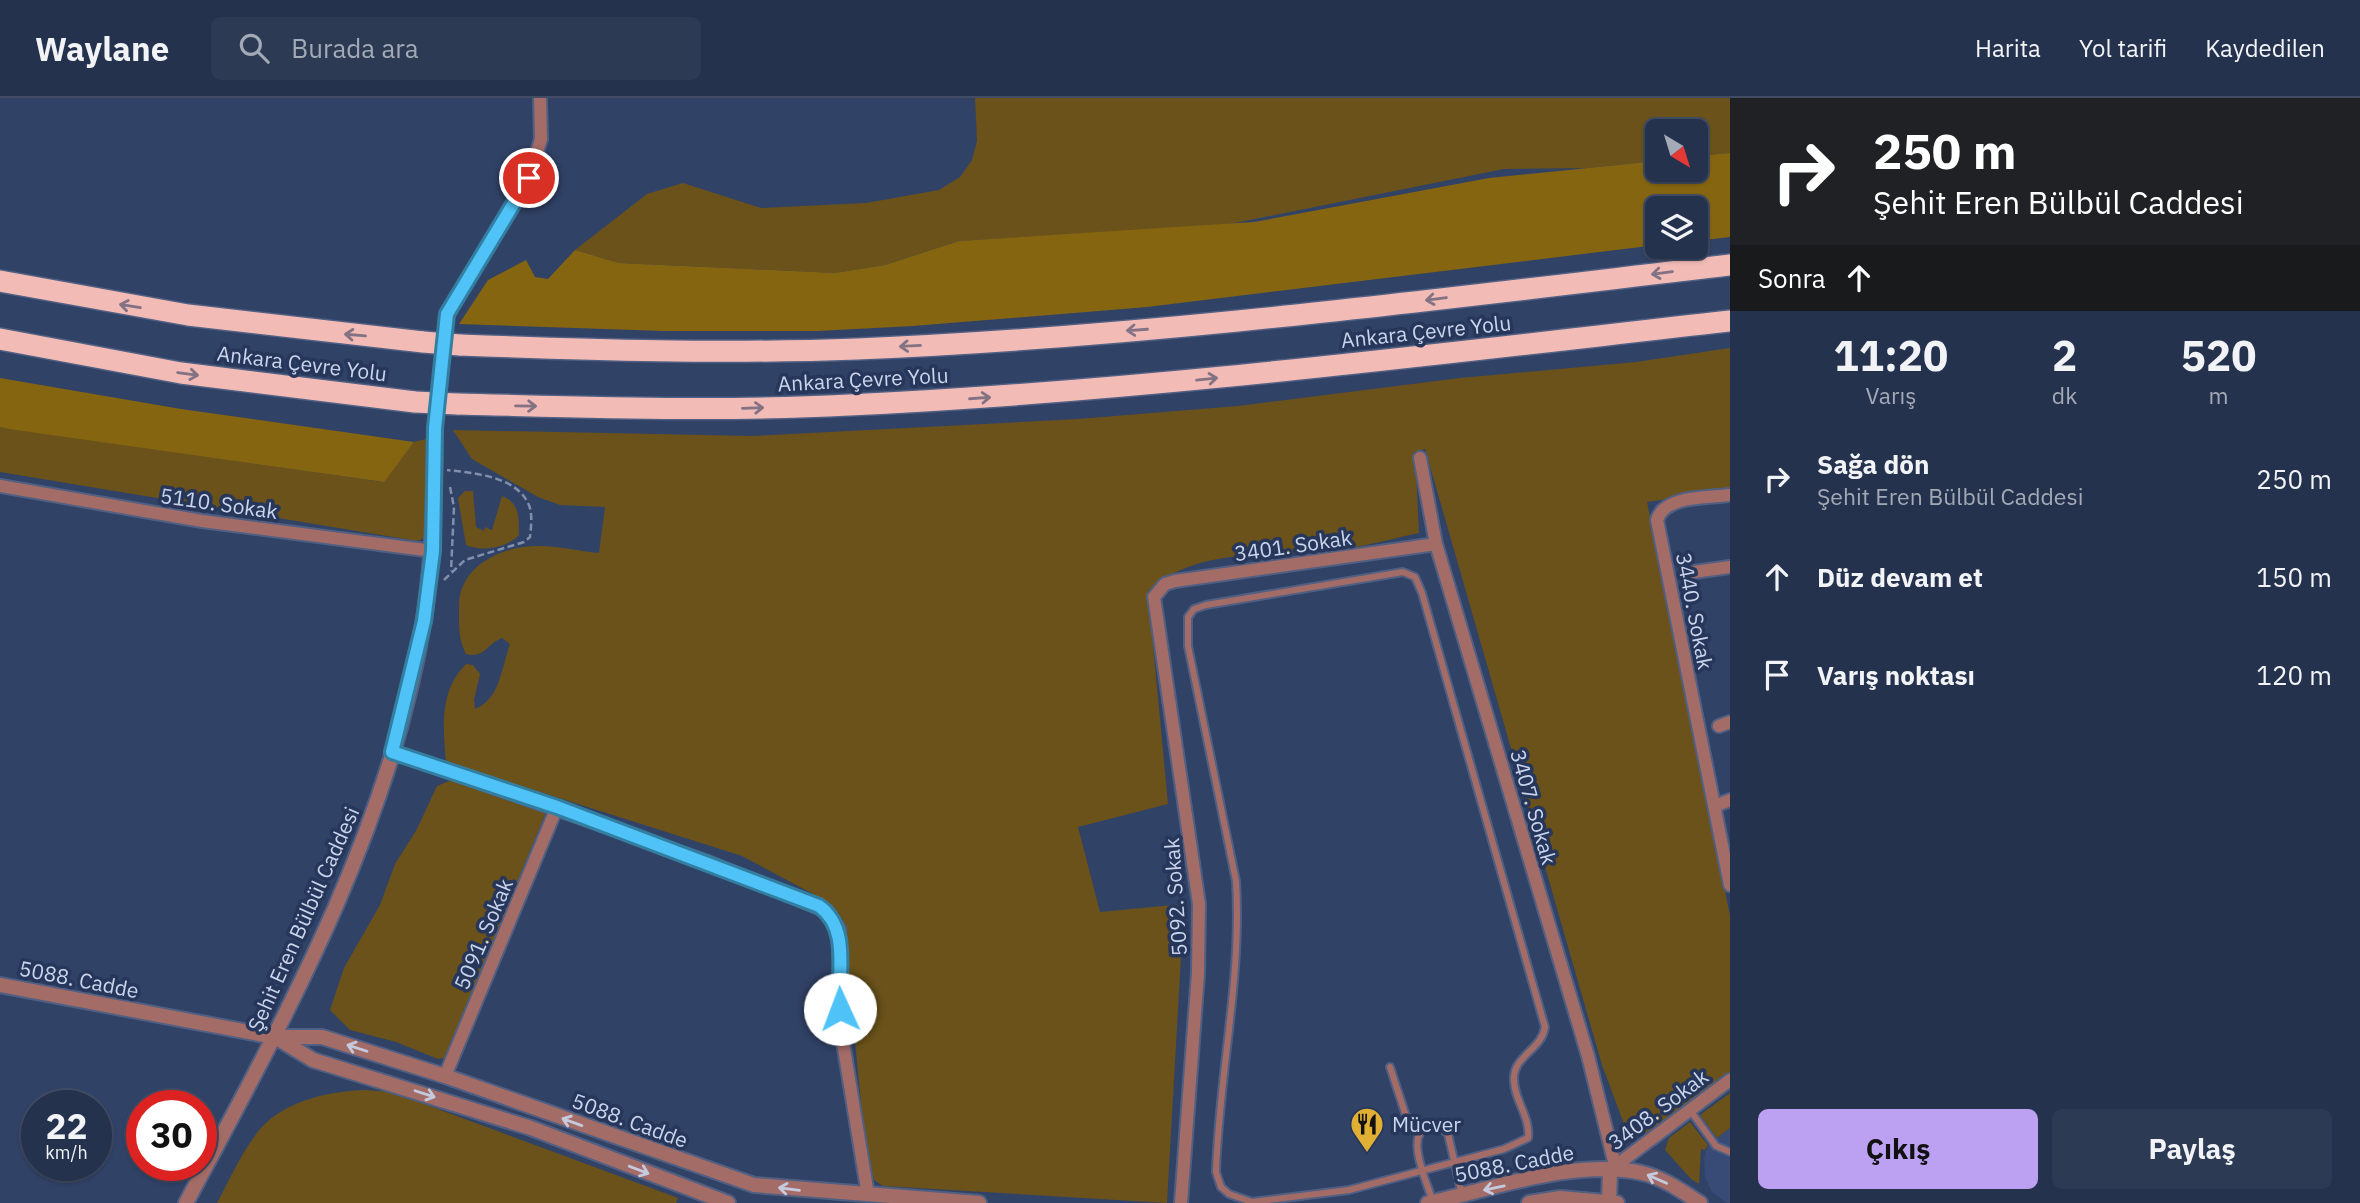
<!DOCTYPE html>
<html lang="tr">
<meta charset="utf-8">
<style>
body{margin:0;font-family:"IBM Plex Sans",sans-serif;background:#2d3a54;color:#f1f3f6;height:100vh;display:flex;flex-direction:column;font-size:26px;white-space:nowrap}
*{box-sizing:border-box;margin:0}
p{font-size:23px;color:#a3aab6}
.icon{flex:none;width:38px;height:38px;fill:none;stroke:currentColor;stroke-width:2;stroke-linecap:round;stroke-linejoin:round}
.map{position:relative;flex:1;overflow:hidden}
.side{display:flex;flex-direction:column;background:#25324d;width:630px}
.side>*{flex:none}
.guide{background:#202124;color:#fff;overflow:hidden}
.needle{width:46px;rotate:142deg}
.fabs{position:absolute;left:1645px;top:21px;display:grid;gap:14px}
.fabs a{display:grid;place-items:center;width:63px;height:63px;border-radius:10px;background:#25324d;box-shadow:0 2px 5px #0004,0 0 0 2px #424d65;font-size:35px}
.speed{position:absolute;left:21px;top:992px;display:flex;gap:14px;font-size:35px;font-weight:700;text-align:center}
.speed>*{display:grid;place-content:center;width:91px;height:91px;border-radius:50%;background:#25324d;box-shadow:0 2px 5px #0004,0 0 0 2px #424d65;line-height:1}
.speed small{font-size:18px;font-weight:400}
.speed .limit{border:10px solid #d22;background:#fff;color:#111}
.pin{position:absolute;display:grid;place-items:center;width:60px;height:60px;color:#fff;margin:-30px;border:4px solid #fff;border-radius:50%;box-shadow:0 2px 7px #0007}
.me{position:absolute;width:77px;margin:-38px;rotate:358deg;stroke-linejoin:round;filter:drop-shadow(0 0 5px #0008)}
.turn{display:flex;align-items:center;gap:24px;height:147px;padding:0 28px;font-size:32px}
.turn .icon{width:91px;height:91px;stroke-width:2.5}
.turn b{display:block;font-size:49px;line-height:60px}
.then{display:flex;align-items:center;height:66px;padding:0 28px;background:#0003;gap:14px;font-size:26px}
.eta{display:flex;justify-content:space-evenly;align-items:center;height:119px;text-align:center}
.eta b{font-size:42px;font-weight:700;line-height:49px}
.cta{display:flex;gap:14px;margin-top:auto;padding:14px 28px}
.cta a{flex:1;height:80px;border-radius:10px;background:#bca0f2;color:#111;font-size:28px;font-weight:700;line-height:80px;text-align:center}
.cta a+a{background:#2d3a54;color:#f1f3f6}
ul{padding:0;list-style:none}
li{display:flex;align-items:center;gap:21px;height:98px;padding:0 28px}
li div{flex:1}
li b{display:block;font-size:26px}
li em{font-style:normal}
header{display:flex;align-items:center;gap:42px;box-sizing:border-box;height:98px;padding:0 35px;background:#25324d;border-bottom:2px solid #424d65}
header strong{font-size:33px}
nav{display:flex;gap:38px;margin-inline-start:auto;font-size:24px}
.search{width:490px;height:63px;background:#2d3a54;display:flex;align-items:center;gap:18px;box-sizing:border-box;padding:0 24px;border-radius:10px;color:#a3aab6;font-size:26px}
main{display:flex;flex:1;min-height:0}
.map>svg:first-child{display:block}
.built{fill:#374b76}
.green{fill:#6a521a}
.forest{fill:#856510}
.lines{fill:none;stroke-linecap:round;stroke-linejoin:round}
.service-casing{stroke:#505f82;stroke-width:10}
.minor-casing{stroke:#505f82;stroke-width:16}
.tertiary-casing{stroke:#505f82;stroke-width:18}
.motorway-casing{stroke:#505f82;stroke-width:24}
.path{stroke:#818fad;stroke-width:2.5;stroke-dasharray:7 3.5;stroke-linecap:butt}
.service{stroke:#a46c67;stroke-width:6}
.minor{stroke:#a46c67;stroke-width:12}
.tertiary{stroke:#a46c67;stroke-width:14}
.motorway{stroke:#f3bbb6;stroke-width:21}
.motorway-bridge-casing{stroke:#505f82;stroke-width:24;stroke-linecap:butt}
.motorway-bridge{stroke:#f3bbb6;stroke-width:21}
.oneway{stroke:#837284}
.oneway2{stroke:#c6cadf}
.route-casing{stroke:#337fa1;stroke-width:18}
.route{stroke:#4fc3f7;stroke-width:12}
.labels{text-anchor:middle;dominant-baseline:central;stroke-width:7;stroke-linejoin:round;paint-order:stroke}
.street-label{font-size:21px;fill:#cad5ec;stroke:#27375b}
.poi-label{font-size:21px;fill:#cad5ec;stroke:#27375b;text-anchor:start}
</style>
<header>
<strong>Waylane</strong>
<div class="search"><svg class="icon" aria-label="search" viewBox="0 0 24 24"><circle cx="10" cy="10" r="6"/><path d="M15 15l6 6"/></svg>Burada ara</div>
<nav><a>Harita</a><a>Yol tarifi</a><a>Kaydedilen</a></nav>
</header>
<main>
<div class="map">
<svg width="1730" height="1105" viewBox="0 0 1730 1105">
<rect width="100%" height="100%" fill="#314267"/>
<!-- built -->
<path class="built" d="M1730 1030V1105H1727L1712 1094 1705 1079 1704 1059 1708 1047Z"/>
<!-- green -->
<path class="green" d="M975 0H1730V55L1696 58V33H1657V63L1588 70 1504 71 1225 127 959 143 885 167 835 175 619 165 575 152 647 96 683 85 761 110 866 105 939 92 960 79 972 62 977 43Z
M1730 250V392L1647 404 1730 818V975L1652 1032 1630 1042 1602 967 1425 351 1415 354 1419 435C1395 440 1370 447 1345 451 1280 460 1198 446 1148 493L1168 706 1078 729 1100 814 1184 806 1167 1105 883 1088 874 1082 865 1045 843 822 828 804 742 758 446 664C443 630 439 593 466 566L473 567 480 576 474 602 475 611C501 600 501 570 510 546L502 540C486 546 485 561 466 556 458 540 459 526 459 509 458 469 500 449 534 448 555 447 578 453 599 455L605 409 560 407 538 399 472 361 453 332 753 338 1078 321 1238 308 1460 280 1636 264Z
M0 329 383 384 414 344 426 341 425 440 417 443 0 374Z
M465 393H473L476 429 484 433 485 429 492 432 502 398C520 405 519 420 519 437 507 450 481 454 466 447L458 400Z
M454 681 497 692 528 709 546 714 445 960 438 961 396 944 350 932 330 912 344 870 380 807 395 766 417 731 437 688Z
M366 992 392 994 678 1100 676 1105H217C230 1081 243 1051 261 1030 286 1002 331 993 366 992Z
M1730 995V1030L1717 1040 1700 1017Z
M1690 1024 1708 1047 1705 1052 1701 1051 1699 1086 1691 1081 1665 1052 1669 1040Z"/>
<!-- forest -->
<path class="forest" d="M1730 55V139L1696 143V110H1657V147L1147 209 913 228 817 233H664L459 226 488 182 526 162 535 179 548 181 575 152 619 165 835 175 885 167 959 143 1254 124 1489 80 1657 63V72H1696V58Z
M0 280 181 311 414 344 384 384 9 331 0 329Z"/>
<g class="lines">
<defs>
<path id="service" d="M1403 474 1415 479 1422 495 1545 929C1542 951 1514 958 1514 980 1513 1001 1531 1019 1528 1040L1504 1051 1349 1092 1252 1104 1229 1096 1221 1089 1216 1074C1219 976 1242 881 1236 783L1188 548V519L1194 511 1206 507Z
M1390 969 1407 1021 1420 1033
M1690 1012 1716 1048 1730 1054
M1433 1104C1428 1087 1403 1035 1429 1028 1437 1026 1443 1030 1448 1036L1462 1097"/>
<path id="minor" d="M435 330 447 216 529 80 541 41 540 0
M1420 360 1436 446 1588 958 1615 1067
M0 388 202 423 433 453
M1730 397C1709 400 1664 397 1657 422L1730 787
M1687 475 1730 469
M1719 628 1730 624
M392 654 705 763 827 813 839 831 841 932 868 1097
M1715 708 1730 702
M445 978 557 709
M1610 1072 1730 982
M1181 1105 1198 875 1199 806 1154 499 1165 486 1175 483 1436 446"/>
<path id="tertiary" d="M0 887 275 939H322L445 978 754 1087 979 1105
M277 940 313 962 531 1030 728 1105
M1609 1104 1610 1072
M186 1105C285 920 391 730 424 520 434 457 434 394 435 330
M1428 1105C1492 1091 1577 1060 1642 1075 1662 1079 1683 1094 1700 1105
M1529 1105 1560 1100 1617 1105"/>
<path id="motorway" d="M0 183 188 217 423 244
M0 241 181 275 415 304
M460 247C592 252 724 256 857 251 1149 239 1440 201 1730 167
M457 306C588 309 718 314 849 307 1144 293 1437 256 1730 223"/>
</defs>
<!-- service casing -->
<use href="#service" class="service-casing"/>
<!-- minor casing -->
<use href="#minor" class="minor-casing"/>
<!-- tertiary casing -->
<use href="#tertiary" class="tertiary-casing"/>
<!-- motorway casing -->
<use href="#motorway" class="motorway-casing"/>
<!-- path -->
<path class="path" d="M450 389 454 409 451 473
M444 482 465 462 524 444 530 439C531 429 533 414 528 405 515 378 473 375 447 372"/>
<!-- service -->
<use href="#service" class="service"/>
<!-- minor -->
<use href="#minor" class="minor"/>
<!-- tertiary -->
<use href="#tertiary" class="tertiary"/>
<!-- motorway -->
<use href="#motorway" class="motorway"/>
<defs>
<path id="motorway-bridge" d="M423 244 460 247
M415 304 457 306"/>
</defs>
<!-- motorway-bridge casing -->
<use href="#motorway-bridge" class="motorway-bridge-casing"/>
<!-- motorway-bridge -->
<use href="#motorway-bridge" class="motorway-bridge"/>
</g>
<!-- one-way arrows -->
<defs><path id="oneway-shaft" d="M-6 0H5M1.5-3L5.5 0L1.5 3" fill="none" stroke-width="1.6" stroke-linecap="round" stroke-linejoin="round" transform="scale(1.75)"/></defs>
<g class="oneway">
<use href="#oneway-shaft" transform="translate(1662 175) rotate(173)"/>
<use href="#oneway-shaft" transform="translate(1436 201) rotate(173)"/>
<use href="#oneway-shaft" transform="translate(130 208) rotate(-171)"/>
<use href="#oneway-shaft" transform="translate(1137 232) rotate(176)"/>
<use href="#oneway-shaft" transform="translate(355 237) rotate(-175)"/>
<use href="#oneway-shaft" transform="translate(910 248) rotate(177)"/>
<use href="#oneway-shaft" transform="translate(188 276) rotate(8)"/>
<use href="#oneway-shaft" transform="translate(1207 281) rotate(-6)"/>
<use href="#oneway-shaft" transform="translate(980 300) rotate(-4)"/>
<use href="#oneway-shaft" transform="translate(526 308) rotate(1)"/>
<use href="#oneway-shaft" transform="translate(753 310) rotate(-2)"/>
</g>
<g class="oneway2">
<use href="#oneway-shaft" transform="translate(357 950) rotate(-162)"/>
<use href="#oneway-shaft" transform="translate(425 996) rotate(18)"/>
<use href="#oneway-shaft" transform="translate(572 1024) rotate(-160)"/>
<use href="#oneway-shaft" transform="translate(639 1072) rotate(21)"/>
<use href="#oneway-shaft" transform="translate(1657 1081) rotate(-156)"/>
<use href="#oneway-shaft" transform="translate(1494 1090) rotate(168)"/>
<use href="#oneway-shaft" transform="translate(789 1091) rotate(-173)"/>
</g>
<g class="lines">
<defs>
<path id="route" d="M529 80 447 216 435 330 433 453 424 523 392 654 557 709 819 808C851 831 837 876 840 911"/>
</defs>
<!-- route casing -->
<use href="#route" class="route-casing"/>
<!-- route -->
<use href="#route" class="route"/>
</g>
<!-- icons -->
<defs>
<symbol id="restaurant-pin" viewBox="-11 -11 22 30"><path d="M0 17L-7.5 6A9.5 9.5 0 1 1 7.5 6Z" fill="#e1af34" stroke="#27375b"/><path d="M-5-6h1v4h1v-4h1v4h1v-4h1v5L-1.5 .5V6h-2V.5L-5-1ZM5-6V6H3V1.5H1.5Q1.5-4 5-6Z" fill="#111"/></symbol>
</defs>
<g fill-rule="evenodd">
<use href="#restaurant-pin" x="1348" y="1007" width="38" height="52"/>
</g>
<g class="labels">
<!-- street labels -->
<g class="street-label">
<text transform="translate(1426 233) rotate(-6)">Ankara Çevre Yolu</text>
<text transform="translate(302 265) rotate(7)">Ankara Çevre Yolu</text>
<text transform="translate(863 281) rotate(-3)">Ankara Çevre Yolu</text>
<text transform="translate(219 405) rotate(8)">5110. Sokak</text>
<text transform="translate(1293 447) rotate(-8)">3401. Sokak</text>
<text transform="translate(1695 513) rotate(79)">3440. Sokak</text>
<text transform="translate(1534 709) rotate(74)">3407. Sokak</text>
<text transform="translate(1175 799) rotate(-94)">5092. Sokak</text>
<text transform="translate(303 821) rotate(-66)">Şehit Eren Bülbül Caddesi</text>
<text transform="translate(483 836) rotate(-67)">5091. Sokak</text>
<text transform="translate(79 881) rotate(11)">5088. Cadde</text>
<text transform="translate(1658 1011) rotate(-37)">3408. Sokak</text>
<text transform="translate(630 1022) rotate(20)">5088. Cadde</text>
<text transform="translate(1514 1065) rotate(-11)">5088. Cadde</text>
</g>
<!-- poi labels -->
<g class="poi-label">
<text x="1392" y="1026">Mücver</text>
</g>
</g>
</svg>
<div class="fabs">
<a><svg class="needle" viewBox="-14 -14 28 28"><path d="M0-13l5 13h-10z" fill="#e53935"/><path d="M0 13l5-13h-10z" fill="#a3aab6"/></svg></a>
<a><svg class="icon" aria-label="layers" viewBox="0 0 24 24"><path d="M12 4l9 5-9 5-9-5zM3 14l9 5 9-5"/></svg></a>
</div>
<div class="speed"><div>22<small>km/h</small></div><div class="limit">30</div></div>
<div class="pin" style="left:529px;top:80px;background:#d93025"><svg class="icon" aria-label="arrive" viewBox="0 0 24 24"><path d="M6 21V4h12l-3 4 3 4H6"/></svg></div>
<svg class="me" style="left:840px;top:911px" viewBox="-20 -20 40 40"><circle r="19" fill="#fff"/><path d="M0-13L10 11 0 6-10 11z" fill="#4fc3f7"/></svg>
</div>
<section class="side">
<div class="guide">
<div class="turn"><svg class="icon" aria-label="right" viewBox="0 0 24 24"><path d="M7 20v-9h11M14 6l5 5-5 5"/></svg><div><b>250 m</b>Şehit Eren Bülbül Caddesi</div></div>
<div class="then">Sonra<svg class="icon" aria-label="ahead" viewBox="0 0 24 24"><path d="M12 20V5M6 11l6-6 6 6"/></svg></div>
</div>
<div class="eta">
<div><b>11:20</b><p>Varış</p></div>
<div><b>2</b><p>dk</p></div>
<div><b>520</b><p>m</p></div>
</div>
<ul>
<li><svg class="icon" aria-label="right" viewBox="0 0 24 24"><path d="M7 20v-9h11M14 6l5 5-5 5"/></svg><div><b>Sağa dön</b><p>Şehit Eren Bülbül Caddesi</p></div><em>250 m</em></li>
<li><svg class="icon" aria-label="ahead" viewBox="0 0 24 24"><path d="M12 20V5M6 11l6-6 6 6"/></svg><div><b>Düz devam et</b></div><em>150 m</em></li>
<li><svg class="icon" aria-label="arrive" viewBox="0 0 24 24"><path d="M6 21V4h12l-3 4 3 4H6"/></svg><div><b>Varış noktası</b></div><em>120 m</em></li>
</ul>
<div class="cta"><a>Çıkış</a><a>Paylaş</a></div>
</section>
</main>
